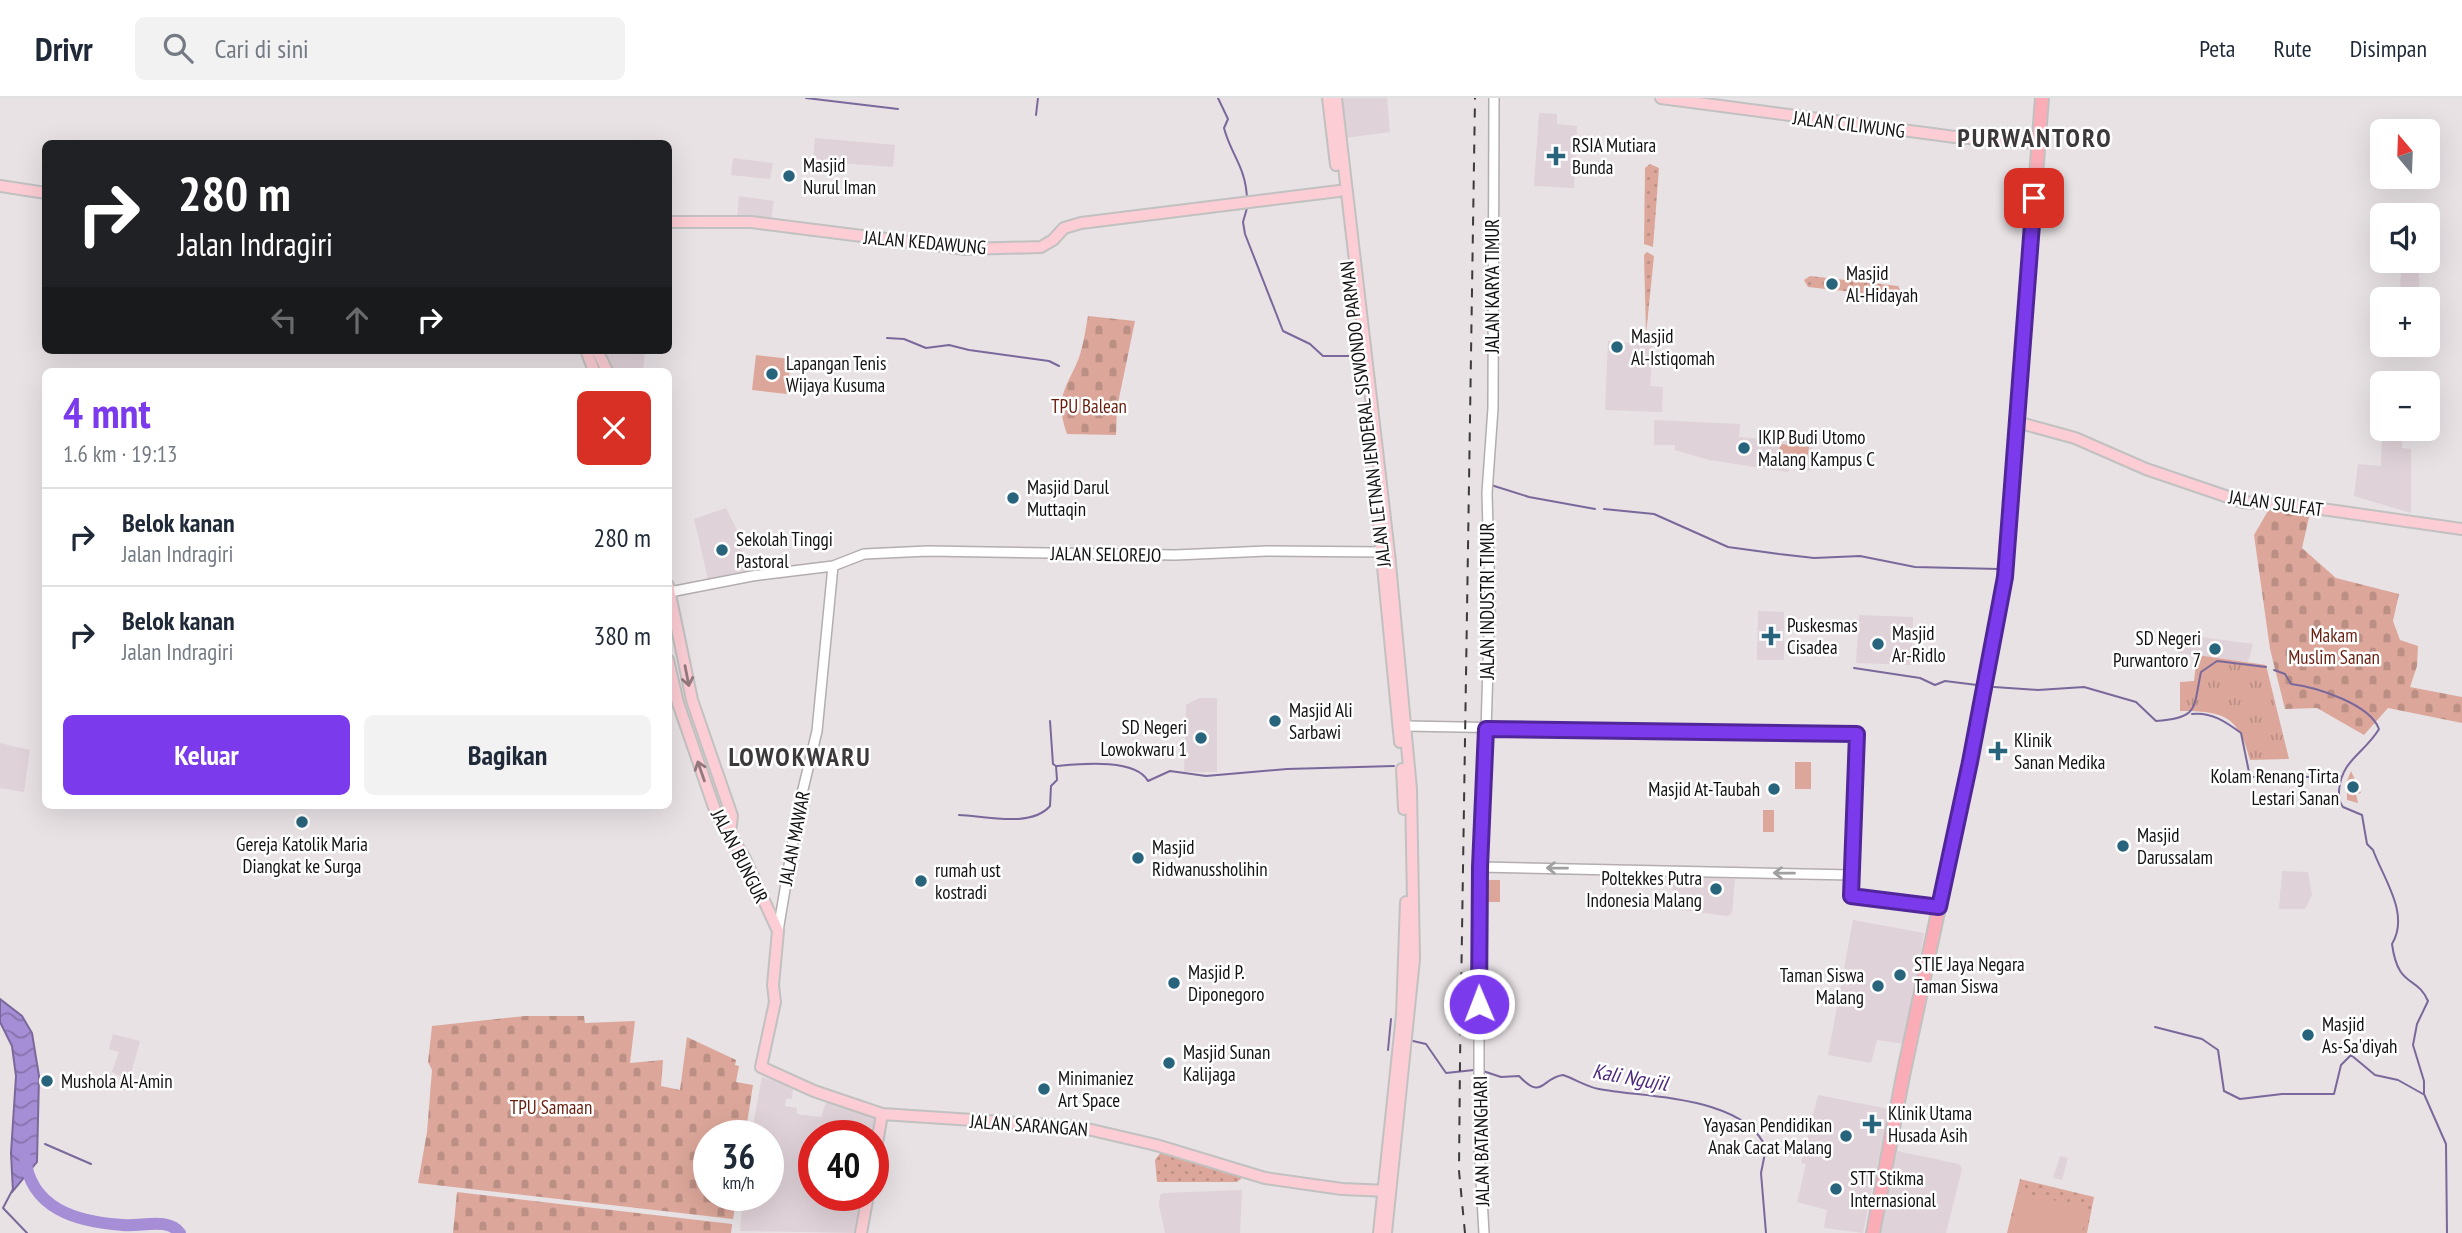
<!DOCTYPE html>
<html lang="id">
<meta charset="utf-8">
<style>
body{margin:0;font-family:"PT Sans Narrow",sans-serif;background:#f2f2f3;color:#1f2937;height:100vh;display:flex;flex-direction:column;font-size:26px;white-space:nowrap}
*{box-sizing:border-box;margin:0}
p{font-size:23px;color:#747a83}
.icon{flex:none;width:38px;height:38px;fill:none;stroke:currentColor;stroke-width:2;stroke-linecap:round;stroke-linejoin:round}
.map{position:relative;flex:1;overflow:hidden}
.side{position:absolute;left:42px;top:270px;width:630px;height:441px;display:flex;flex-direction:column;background:#fff;border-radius:10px;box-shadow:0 7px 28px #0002}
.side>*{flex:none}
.banner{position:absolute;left:42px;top:42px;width:630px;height:214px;border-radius:10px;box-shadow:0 7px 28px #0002;background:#202124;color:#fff;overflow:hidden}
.needle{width:46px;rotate:341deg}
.tools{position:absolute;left:2370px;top:21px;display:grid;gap:14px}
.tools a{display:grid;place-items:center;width:70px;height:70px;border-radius:10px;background:#fff;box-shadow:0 7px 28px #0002;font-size:35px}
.speed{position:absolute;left:693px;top:1022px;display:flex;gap:14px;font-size:35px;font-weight:700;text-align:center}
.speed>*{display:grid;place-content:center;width:91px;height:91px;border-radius:50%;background:#fff;box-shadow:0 7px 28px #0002;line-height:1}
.speed small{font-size:18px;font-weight:400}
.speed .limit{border:10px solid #d22;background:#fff;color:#111}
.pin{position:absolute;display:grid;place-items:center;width:60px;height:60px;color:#fff;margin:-30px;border-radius:14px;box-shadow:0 4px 10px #0006}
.me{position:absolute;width:77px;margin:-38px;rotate:359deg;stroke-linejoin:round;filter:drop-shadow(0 0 5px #0008)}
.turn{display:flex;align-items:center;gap:24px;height:147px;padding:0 21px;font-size:32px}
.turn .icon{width:91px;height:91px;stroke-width:2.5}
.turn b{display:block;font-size:49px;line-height:60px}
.lanes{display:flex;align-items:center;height:66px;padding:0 21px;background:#0003;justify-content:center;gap:35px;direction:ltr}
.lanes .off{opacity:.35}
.round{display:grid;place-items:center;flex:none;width:74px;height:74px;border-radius:10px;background:#f2f2f3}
.headline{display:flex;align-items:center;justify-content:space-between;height:119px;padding:0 21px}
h1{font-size:42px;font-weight:700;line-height:52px;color:#7c3aed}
.action{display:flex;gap:14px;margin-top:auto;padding:14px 21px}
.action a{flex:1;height:80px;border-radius:10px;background:#7c3aed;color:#fff;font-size:28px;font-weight:700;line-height:80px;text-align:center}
.action a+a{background:#f2f2f3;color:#1f2937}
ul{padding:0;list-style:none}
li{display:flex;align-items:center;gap:21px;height:98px;padding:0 21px;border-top:2px solid #e0e1e3}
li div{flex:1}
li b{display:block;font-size:26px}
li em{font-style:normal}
header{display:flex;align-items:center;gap:42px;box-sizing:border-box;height:98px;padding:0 35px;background:#fff;border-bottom:2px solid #e0e1e3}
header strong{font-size:33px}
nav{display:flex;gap:38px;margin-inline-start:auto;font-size:24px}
.search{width:490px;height:63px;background:#f2f2f3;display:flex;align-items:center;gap:18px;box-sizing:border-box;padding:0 24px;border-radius:10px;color:#747a83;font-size:26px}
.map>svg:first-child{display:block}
.built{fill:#dfd2d8}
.grass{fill:url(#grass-tufts)}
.cemetery{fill:url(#cemetery-stones)}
.park{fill:url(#park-dots)}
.pitch{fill:#dca79a}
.water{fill:url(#water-waves);stroke:#7a689b;stroke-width:2}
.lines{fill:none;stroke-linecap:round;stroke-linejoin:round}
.stream{stroke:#7a689b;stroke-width:2}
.river{stroke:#a68ed6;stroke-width:12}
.minor-casing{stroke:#b3adb0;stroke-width:12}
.major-casing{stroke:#c2c1c1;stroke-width:14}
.highway-casing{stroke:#c2c1c1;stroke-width:16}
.minor{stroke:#fff;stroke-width:9}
.major{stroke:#fccdd4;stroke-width:10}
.highway{stroke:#faacb7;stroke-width:12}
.rail{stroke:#3d3a3b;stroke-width:2;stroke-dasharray:9 9;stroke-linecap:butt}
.oneway{stroke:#93787d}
.oneway2{stroke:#a1a0a0}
.route-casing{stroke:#51269a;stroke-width:18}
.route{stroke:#7c3aed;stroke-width:12}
.poi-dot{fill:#29647d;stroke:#fff;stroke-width:2.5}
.labels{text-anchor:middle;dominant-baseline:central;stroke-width:5;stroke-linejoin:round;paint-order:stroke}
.street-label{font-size:19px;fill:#131112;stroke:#fff}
.poi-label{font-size:19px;fill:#131112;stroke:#fff;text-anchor:start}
.park-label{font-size:19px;fill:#681e0e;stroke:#fff}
.water-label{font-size:21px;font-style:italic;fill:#4f2b7f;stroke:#fff}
.district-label{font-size:26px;font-weight:bold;letter-spacing:2px;fill:#3d393b;stroke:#fff}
</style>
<header>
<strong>Drivr</strong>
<div class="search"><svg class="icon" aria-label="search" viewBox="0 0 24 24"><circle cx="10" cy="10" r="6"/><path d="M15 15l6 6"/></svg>Cari di sini</div>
<nav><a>Peta</a><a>Rute</a><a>Disimpan</a></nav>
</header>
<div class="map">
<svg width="2462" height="1135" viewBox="0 0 2462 1135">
<defs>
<pattern id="grass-tufts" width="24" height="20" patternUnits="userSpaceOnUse" patternTransform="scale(1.75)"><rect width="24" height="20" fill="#dca79a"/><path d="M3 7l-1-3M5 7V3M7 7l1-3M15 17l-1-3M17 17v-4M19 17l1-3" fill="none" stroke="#bc8f84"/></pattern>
<pattern id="cemetery-stones" width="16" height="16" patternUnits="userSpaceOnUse" patternTransform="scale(1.75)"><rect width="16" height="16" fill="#dca79a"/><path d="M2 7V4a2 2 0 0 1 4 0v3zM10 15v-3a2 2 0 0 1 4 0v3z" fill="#bc8f84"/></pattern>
<pattern id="park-dots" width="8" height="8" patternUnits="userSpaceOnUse" patternTransform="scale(1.75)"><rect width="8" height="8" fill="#dca79a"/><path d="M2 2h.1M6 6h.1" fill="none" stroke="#bc8f84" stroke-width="1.8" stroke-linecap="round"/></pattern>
<pattern id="water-waves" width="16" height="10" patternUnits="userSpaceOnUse" patternTransform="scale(1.75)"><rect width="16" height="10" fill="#a68ed6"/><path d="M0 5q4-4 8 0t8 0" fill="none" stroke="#8673ac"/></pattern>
</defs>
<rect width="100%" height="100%" fill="#e8e2e5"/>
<!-- built -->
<path class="built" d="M1339 0H1387L1390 34 1345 40Z
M1539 15 1557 16V26L1577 28 1574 90 1534 88Z
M815 40 895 47 893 69 813 63Z
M733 60 773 65 770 81 731 77Z
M739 98 774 103 771 122 737 120Z
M2402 163H2418L2420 201H2399Z
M1608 243 1653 247 1650 288 1663 289 1662 314 1605 312Z
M602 252H645L643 273H610Z
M1654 322 1740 326 1739 339 1813 346 1810 373 1790 368 1788 374 1709 362 1675 352V347H1654Z
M2382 334 2402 336V350L2411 351V415L2354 398 2358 366 2381 368Z
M726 410 737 432 747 472 708 481 694 421Z
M1758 513 1784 514V562H1757Z
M1859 517 1913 519 1912 567 1856 565Z
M2179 536 2253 546 2248 564 2178 555Z
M1199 600H1217V674H1184L1186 607Z
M0 645 30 652 24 694 0 690Z
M2282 773 2308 774 2312 797 2305 811H2279Z
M1676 779 1735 781 1732 815 1727 818 1674 811 1672 782Z
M1853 822 1924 835 1905 946 1877 942 1871 965 1828 957Z
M113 936 140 943 129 983 112 974 119 954 109 951Z
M762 979 793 989 792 1001H786L785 1008 797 1010V1016L821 1019 826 1004 871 1017 875 1021 873 1038H814V1097H864L858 1135 740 1133 743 1097H768V1038H751Z
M1818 997 1889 1011 1863 1135 1824 1130 1827 1112 1797 1104 1806 1066 1801 1065Z
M1897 1053 1959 1066 1962 1071 1946 1135H1880Z
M2060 1058 2068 1060 2062 1082 2053 1080Z
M1242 1092 1240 1135H1165L1159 1108 1160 1097 1163 1095Z"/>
<!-- grass -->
<path class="grass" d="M2197 557 2266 567 2289 661 2250 662C2239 618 2224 613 2180 613V584L2194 583Z"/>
<!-- cemetery -->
<path class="cemetery" d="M1088 218 1135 223 1117 310 1116 337 1067 336C1056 304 1062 296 1076 267 1083 252 1085 234 1088 218Z
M2269 411 2310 415 2302 450 2336 480 2399 496 2393 523 2400 542 2418 548 2417 568 2410 589 2462 599V625L2388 610 2364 637 2317 610 2285 611 2270 551 2254 437Z
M525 918H584L585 925 635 923 630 965 663 962 661 988 680 992 687 939 736 962 735 967 739 968 736 984 753 987 745 1038H709V1097H737L733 1121 418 1085 427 1034 432 972 428 964 432 928Z
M457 1094 732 1126 731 1135H453Z"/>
<!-- park -->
<path class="park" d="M1650 66 1659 70 1653 149 1644 146 1645 70Z
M1647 154 1654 158 1646 236 1644 157Z
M1810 178 1898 188 1902 195 1897 199 1808 189 1804 182Z
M1161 1054 1241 1078 1242 1080 1237 1084H1157L1155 1062Z
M2020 1081 2094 1099 2087 1135H2007Z"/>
<!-- pitch -->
<path class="pitch" d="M756 257 791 261 787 296 752 292Z
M1780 346 1809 349 1807 361 1779 358Z
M1795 664H1811V691H1795Z
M2351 673 2361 695 2356 696 2358 705 2347 702V683Z
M1763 712H1774V734H1763Z
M1488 782H1500V804H1488Z
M2019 1094 2087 1110 2082 1135H2009Z"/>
<!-- water -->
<path class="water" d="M0 901 22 918 32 935 39 978 37 1064 13 1093 11 1055 16 978 12 948 0 924Z"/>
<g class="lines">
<!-- stream -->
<path class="stream" d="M806 0 898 11
M1218 0 1228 21 1224 30C1231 57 1246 69 1247 101
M1036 17 1038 0
M1247 110 1243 124 1245 136 1283 233 1310 246 1323 258H1353
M887 240 904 241 926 250 949 247 969 252 1049 263 1059 268
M1491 387 1529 399 1595 411
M1604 411 1654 416 1728 449 1779 456 1814 460 1860 458 1915 469 1999 471
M1854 570 1920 580 1935 587 1945 583 1977 587
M2274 572 2285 576 2291 586C2316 589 2370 606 2379 631 2365 655 2341 662 2339 693 2339 700 2339 704 2343 709L2362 717 2367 746 2373 752C2384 782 2410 816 2392 846 2398 891 2417 877 2428 903L2417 926 2413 947 2424 983V996L2446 1046 2447 1135
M1994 589 2038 592 2084 589 2136 604 2156 623C2200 620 2193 610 2201 574L2217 563 2266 569
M2192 616C2212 614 2226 624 2241 635L2250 679H2296
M1050 623 1053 666 1056 668
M2303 679 2340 678
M959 717C985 718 1031 730 1050 708L1051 688 1057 682 1056 668C1080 666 1135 660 1148 683L1170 673 1206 678 1287 671 1394 668
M2155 929 2202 941 2218 952 2224 993 2240 1001 2282 996H2334L2341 967 2351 957 2375 977 2398 982 2423 996
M1413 943 1426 946 1446 975 1474 972
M1388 952 1391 921
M1483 973 1501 979 1519 978C1543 1003 1541 980 1563 977 1575 981 1587 989 1599 991 1645 1000 1744 997 1766 1050L1761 1075 1766 1135
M45 1046 91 1066
M13 1091 3 1110 27 1135"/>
<!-- river -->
<path class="river" d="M25 1059C30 1111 77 1124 123 1127 141 1129 168 1119 180 1135"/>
<defs>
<path id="minor" d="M670 494 752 478 833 468 864 456 928 453 1175 457 1267 453 1381 454
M1406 628 1857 636 1851 798 1939 809
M1480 769 1852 777
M778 833 799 708 817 633 833 468
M1484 1135 1479 1048V861L1490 503 1487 395 1493 310 1494 0"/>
<path id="major" d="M1328 0 1336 67
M1336 0 1389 455 1411 691 1414 861 1386 1135
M1661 0 1955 39 2038 45
M0 88 46 95
M668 124H751L965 151 1041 149 1053 142 1064 130 1081 125 1339 93
M586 252 594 273
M597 252 607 273
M2017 324 2075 340 2146 371 2243 404 2301 408 2462 431
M1379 427 1400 644
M668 487 692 602 732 718 730 734
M668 562 678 605 716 715 744 759 778 833 773 887 775 904 761 969
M1402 671 1404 711
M761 969 814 993 882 1016 1079 1029 1156 1047 1265 1080 1342 1091 1388 1093
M873 1068 882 1016
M861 1135 868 1097
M1379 1135 1402 917 1406 804"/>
<path id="highway" d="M1873 1135 1903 978 1970 664 2005 479 2042 0"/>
</defs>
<!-- minor casing -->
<use href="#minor" class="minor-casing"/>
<!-- major casing -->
<use href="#major" class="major-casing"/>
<!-- highway casing -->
<use href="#highway" class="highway-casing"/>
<!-- minor -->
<use href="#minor" class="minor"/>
<!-- major -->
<use href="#major" class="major"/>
<!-- highway -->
<use href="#highway" class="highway"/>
<!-- rail -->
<path class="rail" d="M1465 1135 1459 1073 1460 963 1475 0"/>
</g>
<!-- one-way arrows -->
<defs><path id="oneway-shaft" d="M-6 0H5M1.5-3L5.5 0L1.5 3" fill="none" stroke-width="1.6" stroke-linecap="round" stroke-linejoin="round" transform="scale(1.75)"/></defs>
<g class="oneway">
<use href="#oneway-shaft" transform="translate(687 578) rotate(79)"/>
<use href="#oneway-shaft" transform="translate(701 673) rotate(-109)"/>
</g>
<g class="oneway2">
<use href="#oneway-shaft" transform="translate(1557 770) rotate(-179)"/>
<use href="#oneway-shaft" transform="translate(1784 775) rotate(-179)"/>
</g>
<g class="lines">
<defs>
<path id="route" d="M1479 906 1480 769 1486 631 1857 636 1851 798 1939 809 1970 664 2005 479 2034 100"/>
</defs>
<!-- route casing -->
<use href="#route" class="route-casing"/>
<!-- route -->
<use href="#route" class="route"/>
</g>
<!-- markers -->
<g class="poi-dot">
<path d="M1552.5 47.5h7v7h7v7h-7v7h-7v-7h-7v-7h7z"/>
<circle cx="789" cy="78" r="7"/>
<circle cx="1832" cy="186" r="7"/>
<circle cx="1617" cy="249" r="7"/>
<circle cx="772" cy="276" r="7"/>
<circle cx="1744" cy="350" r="7"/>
<circle cx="1013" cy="400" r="7"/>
<circle cx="722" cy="452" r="7"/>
<path d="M1767.5 527.5h7v7h7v7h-7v7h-7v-7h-7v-7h7z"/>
<circle cx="1878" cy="546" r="7"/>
<circle cx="2215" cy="551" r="7"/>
<circle cx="1275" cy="623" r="7"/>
<circle cx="1201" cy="640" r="7"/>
<path d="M1994.5 642.5h7v7h7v7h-7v7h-7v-7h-7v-7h7z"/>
<circle cx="2353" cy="689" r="7"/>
<circle cx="1774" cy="691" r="7"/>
<circle cx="302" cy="724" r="7"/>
<circle cx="2123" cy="748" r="7"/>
<circle cx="1138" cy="760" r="7"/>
<circle cx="921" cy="783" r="7"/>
<circle cx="1716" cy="791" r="7"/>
<circle cx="1900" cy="877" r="7"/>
<circle cx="1174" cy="885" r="7"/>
<circle cx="1878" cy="888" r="7"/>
<circle cx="2308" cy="937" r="7"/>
<circle cx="1169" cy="965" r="7"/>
<circle cx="47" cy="983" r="7"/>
<circle cx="1044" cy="991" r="7"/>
<path d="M1868.5 1015.5h7v7h7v7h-7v7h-7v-7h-7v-7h7z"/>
<circle cx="1846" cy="1038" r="7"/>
<circle cx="1836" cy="1091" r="7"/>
</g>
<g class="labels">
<!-- street labels -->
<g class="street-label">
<text transform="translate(1849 26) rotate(7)">JALAN CILIWUNG</text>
<text transform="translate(925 144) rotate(5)">JALAN KEDAWUNG</text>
<text transform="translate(1492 188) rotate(-90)">JALAN KARYA TIMUR</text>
<text transform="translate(1365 316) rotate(-97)">JALAN LETNAN JENDERAL SISWONDO PARMAN</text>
<text transform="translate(2276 405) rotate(8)">JALAN SULFAT</text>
<text transform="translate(1106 456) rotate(1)">JALAN SELOREJO</text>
<text transform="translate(1487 503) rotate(-90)">JALAN INDUSTRI TIMUR</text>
<text transform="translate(794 740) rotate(-79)">JALAN MAWAR</text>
<text transform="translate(740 758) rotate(63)">JALAN BUNGUR</text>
<text transform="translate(1029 1027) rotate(4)">JALAN SARANGAN</text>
<text transform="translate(1481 1043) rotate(-91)">JALAN BATANGHARI</text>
</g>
<!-- poi labels -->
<g class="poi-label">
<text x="1572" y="47">RSIA Mutiara<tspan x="1572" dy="22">Bunda</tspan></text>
<text x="803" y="67">Masjid<tspan x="803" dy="22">Nurul Iman</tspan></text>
<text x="1846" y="175">Masjid<tspan x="1846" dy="22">Al-Hidayah</tspan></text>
<text x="1631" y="238">Masjid<tspan x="1631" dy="22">Al-Istiqomah</tspan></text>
<text x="786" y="265">Lapangan Tenis<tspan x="786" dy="22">Wijaya Kusuma</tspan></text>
<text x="1758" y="339">IKIP Budi Utomo<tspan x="1758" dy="22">Malang Kampus C</tspan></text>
<text x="1027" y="389">Masjid Darul<tspan x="1027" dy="22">Muttaqin</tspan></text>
<text x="736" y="441">Sekolah Tinggi<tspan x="736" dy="22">Pastoral</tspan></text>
<text x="1787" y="527">Puskesmas<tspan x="1787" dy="22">Cisadea</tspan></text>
<text x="1892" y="535">Masjid<tspan x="1892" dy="22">Ar-Ridlo</tspan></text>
<text x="2201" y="540" text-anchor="end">SD Negeri<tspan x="2201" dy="22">Purwantoro 7</tspan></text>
<text x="1289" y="612">Masjid Ali<tspan x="1289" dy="22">Sarbawi</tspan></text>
<text x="1187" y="629" text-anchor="end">SD Negeri<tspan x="1187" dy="22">Lowokwaru 1</tspan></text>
<text x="2014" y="642">Klinik<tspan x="2014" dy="22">Sanan Medika</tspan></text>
<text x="2339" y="678" text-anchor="end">Kolam Renang Tirta<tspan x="2339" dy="22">Lestari Sanan</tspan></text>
<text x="1760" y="691" text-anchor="end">Masjid At-Taubah</text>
<text x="2137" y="737">Masjid<tspan x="2137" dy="22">Darussalam</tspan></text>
<text x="302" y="746" text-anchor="middle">Gereja Katolik Maria<tspan x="302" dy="22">Diangkat ke Surga</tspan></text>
<text x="1152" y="749">Masjid<tspan x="1152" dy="22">Ridwanussholihin</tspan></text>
<text x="935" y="772">rumah ust<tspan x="935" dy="22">kostradi</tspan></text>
<text x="1702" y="780" text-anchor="end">Poltekkes Putra<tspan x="1702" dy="22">Indonesia Malang</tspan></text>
<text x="1914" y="866">STIE Jaya Negara<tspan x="1914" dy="22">Taman Siswa</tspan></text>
<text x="1188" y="874">Masjid P.<tspan x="1188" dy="22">Diponegoro</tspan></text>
<text x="1864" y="877" text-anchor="end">Taman Siswa<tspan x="1864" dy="22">Malang</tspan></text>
<text x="2322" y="926">Masjid<tspan x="2322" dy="22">As-Sa'diyah</tspan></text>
<text x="1183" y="954">Masjid Sunan<tspan x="1183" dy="22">Kalijaga</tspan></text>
<text x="1058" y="980">Minimaniez<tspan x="1058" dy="22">Art Space</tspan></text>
<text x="61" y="983">Mushola Al-Amin</text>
<text x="1888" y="1015">Klinik Utama<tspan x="1888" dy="22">Husada Asih</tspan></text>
<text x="1832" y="1027" text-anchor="end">Yayasan Pendidikan<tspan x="1832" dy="22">Anak Cacat Malang</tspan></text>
<text x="1850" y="1080">STT Stikma<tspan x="1850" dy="22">Internasional</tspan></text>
</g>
<!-- park labels -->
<g class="park-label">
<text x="1089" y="308">TPU Balean</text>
<text x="2334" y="537">Makam<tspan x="2334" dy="22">Muslim Sanan</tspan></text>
<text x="551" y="1009">TPU Samaan</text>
</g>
<!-- water labels -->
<g class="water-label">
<text transform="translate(1630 979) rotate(10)">Kali Ngujil</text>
</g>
<!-- district labels -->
<g class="district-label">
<text x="2035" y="39">PURWANTORO</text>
<text x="800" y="658">LOWOKWARU</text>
</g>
</g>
</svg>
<div class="tools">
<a><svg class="needle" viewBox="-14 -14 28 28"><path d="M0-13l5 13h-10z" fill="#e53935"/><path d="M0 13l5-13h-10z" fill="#747a83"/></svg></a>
<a><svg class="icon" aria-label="sound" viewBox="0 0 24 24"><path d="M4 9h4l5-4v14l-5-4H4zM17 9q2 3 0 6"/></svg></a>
<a>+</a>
<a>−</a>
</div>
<div class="speed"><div>36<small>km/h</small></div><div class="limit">40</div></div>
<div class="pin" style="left:2034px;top:100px;background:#d93025"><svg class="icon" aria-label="arrive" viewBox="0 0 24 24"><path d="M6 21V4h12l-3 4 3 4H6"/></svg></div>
<svg class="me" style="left:1479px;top:906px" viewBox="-20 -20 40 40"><circle r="17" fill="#7c3aed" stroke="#fff" stroke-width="3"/><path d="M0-11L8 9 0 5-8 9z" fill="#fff"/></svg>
<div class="banner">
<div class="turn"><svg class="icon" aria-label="right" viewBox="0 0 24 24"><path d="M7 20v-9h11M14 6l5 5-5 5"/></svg><div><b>280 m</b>Jalan Indragiri</div></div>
<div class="lanes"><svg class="icon off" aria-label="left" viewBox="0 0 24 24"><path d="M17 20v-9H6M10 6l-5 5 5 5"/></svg><svg class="icon off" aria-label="ahead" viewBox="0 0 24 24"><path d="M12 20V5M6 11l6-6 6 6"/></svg><svg class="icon" aria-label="right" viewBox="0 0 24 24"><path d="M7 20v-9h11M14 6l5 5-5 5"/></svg></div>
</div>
<section class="side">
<div class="headline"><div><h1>4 mnt</h1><p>1.6 km · 19:13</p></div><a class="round" style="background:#d93025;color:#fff"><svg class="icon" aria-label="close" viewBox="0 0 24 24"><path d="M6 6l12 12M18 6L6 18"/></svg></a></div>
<ul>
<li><svg class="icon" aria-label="right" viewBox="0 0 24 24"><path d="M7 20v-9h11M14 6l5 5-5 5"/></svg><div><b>Belok kanan</b><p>Jalan Indragiri</p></div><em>280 m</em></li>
<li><svg class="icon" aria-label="right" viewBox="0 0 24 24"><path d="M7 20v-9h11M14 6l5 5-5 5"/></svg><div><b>Belok kanan</b><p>Jalan Indragiri</p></div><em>380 m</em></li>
</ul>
<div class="action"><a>Keluar</a><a>Bagikan</a></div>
</section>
</div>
